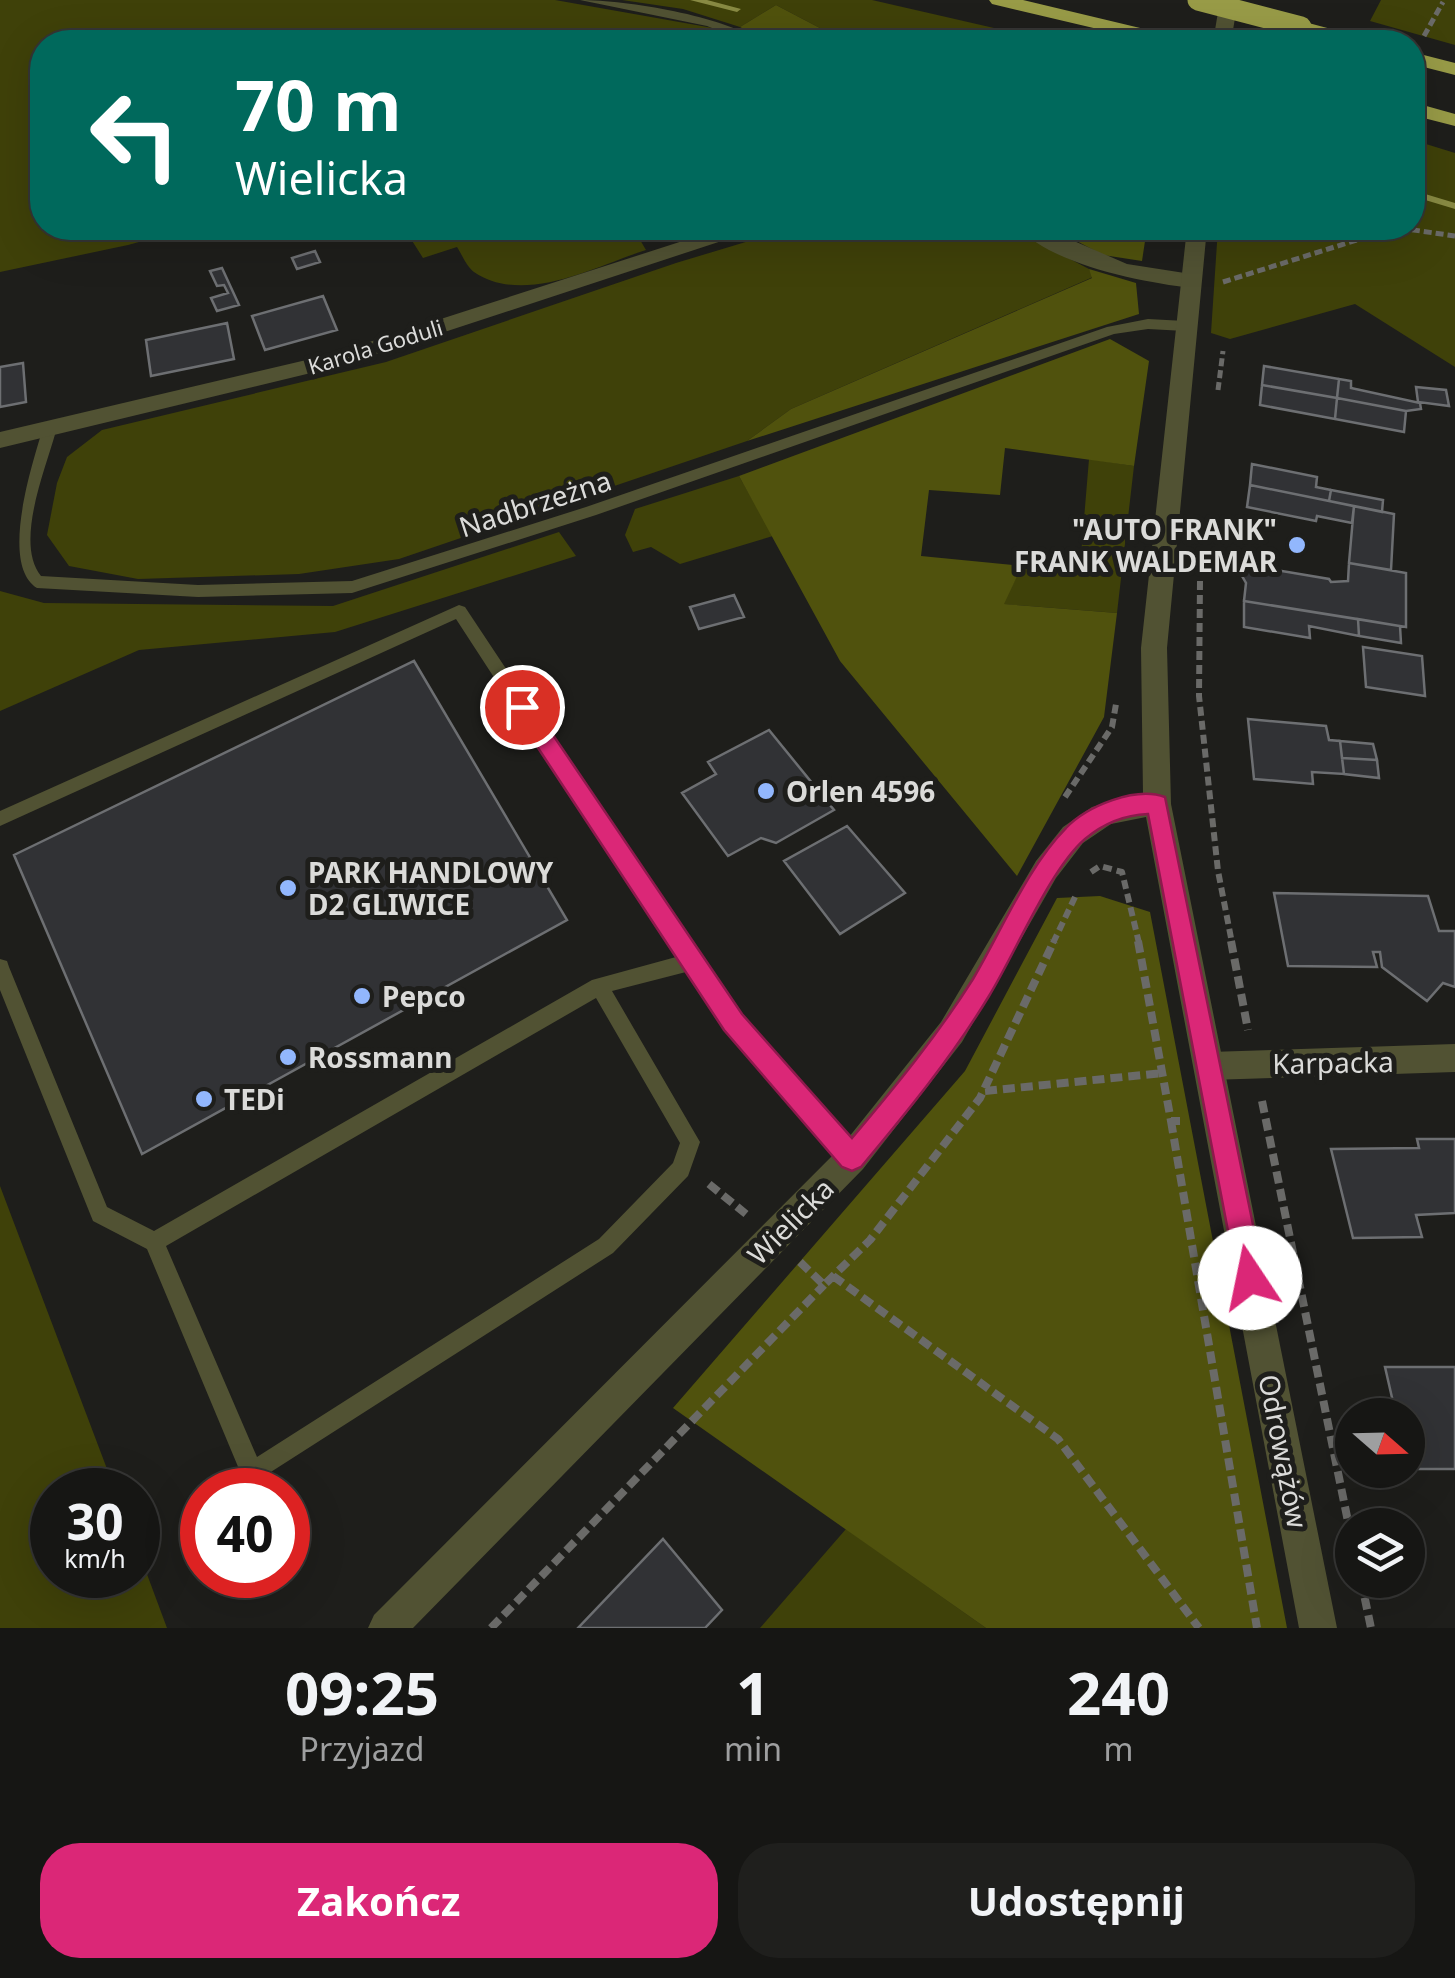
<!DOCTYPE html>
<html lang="pl">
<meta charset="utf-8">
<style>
body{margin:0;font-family:"Noto Sans",sans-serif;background:#1f1f1d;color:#f1f3f6;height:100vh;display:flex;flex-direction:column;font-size:38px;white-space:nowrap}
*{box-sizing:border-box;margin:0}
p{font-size:32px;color:#9e9fa0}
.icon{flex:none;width:55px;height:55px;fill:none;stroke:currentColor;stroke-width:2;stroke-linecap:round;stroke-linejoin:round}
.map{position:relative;height:1628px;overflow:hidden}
.panel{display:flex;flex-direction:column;background:#161614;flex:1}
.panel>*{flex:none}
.top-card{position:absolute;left:30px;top:30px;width:1395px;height:210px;border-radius:40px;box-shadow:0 10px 40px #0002,0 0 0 2px #353534;background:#00695c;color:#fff;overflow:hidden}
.needle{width:65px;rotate:110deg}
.fabs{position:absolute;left:1335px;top:1398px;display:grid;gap:20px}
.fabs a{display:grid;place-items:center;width:90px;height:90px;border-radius:50%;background:#161614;box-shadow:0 10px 40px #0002,0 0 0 2px #353534;font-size:50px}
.speed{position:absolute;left:30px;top:1468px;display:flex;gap:20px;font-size:50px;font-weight:700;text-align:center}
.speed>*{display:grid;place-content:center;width:130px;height:130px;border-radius:50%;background:#161614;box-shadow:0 10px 40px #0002,0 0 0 2px #353534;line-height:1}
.speed small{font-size:25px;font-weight:400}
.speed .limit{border:15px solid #d22;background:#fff;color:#111}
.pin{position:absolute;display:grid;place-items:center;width:85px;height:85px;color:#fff;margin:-42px;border:5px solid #fff;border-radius:50%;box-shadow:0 2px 10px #0007}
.me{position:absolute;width:110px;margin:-55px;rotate:349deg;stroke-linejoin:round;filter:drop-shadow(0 0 8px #0008)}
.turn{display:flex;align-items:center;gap:35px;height:210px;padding:0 40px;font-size:45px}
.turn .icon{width:130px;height:130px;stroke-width:2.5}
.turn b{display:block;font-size:70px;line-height:85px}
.eta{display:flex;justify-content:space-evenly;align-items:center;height:170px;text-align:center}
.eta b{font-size:60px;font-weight:700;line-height:70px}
.action{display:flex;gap:20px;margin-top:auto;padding:20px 40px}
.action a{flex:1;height:115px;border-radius:40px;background:#db2777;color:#fff;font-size:40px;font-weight:700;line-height:115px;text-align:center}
.action a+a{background:#1f1f1d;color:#f1f3f6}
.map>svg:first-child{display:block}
.green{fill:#3f4109}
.forest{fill:#50520d}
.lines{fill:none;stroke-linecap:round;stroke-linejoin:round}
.stream{fill:#888a43;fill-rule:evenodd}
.building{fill:#313235;stroke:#6d6f72;stroke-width:2.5}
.path-far2{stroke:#6a6a68;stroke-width:5;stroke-dasharray:8 4;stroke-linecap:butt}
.path-far1{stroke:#6a6a68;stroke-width:6;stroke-dasharray:9 5;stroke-linecap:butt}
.path{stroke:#6a6a68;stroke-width:8;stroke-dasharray:12 6;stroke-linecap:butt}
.service{fill:#515233;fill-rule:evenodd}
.minor{fill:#515233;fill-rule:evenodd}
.tertiary{fill:#515233;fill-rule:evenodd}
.motorway{fill:#989b47;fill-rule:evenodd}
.motorway-bridge{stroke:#989b47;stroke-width:21}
.route{fill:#db2777;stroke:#8e194d;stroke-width:2.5}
.poi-dot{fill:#92b7fd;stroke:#1e1e1b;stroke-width:4}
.labels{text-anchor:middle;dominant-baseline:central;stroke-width:10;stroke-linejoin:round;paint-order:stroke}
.far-street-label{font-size:22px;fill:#dbdbd9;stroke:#1e1e1b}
.street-label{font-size:28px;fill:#dbdbd9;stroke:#1e1e1b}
.poi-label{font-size:28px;font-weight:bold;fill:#dbdbd9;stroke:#1e1e1b;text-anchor:start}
</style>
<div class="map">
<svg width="1455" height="1628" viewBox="0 0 1455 1628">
<rect width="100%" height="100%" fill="#1e1e1b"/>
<!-- green -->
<path class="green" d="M0 0H555L713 28 739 42H42V228H190L128 245 0 272Z
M622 0H872L1055 42H863L837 37 776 5 740 27 683 9Z
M1381 0H1455V45L1370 21Z
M1413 140 1455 153V367L1355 304 1230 339 1211 333 1218 228H1412Z
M404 228H496L498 236 542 228H633L646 250C596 266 524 306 474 272 467 267 462 255 457 247L423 258Z
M792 228H1011L1089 269 1093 277 791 409 747 441 399 559 299 574 138 579 69 566 47 535 57 483 67 457 102 430 386 362 676 263Z
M1089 459 1134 466 1117 613 1003 604 1022 566 1080 567Z
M739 476 773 536 680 564 651 547 633 552 625 535 635 509Z
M559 532 576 556 335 632 139 650 0 711V591L44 603 333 606Z
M0 1186 115 1490H52V1575H138V1550L167 1628H0Z
M846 1529 986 1628H760Z"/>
<!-- forest -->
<path class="forest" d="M776 5 837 37 863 42H768L740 27Z
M1052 228H1147L1142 261 1103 255Z
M1089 269 1136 283 1139 314 747 441 791 409 1092 278Z
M1110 339 1149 361 1134 466 1005 448 1000 495 929 490 921 556 1022 566 1004 604 1117 613 1104 717 1017 876 840 661 739 476Z
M1100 896 1150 912 1287 1628H986L673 1408 965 1071 1057 898Z"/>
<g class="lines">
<!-- stream -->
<path class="stream" d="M690 0H707L741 9 737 12Z
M1412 190 1455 203V209L1412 196Z"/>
</g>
<!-- building -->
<path class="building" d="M315 251 320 262 297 269 292 258Z
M222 268 239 305 217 311 211 298 228 293 224 285 217 286 210 271Z
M323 296 337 330 265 350 252 316Z
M227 323 234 359 151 376 146 340Z
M23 363 26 402 0 407V367Z
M1264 366 1339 379 1337 398 1262 385Z
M1339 379 1351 381V388L1420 403 1421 409 1406 411 1337 398Z
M1262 385 1337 398 1335 419 1260 405Z
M1416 387 1446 390 1449 406 1418 402Z
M1337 398 1406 411 1404 432 1335 419Z
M1252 464 1317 477 1316 487 1331 490 1329 501 1250 485Z
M1250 485 1354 506 1352 523 1317 516 1316 521 1247 507Z
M1331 490 1383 500 1382 512 1329 501Z
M1354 506 1394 514 1391 570 1349 563Z
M1349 563 1406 573V627L1244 601 1246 583 1242 576 1247 565 1329 579 1331 582 1348 581Z
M734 595 744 617 699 629 690 607Z
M1244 601 1358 619 1359 636 1309 626 1310 638 1244 627Z
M1358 619 1400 626 1401 643 1359 636Z
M1363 647 1422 656 1425 696 1366 687Z
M414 661 567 920 142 1154 14 855Z
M1248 719 1326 726 1329 740 1340 741 1344 774 1312 772 1313 784 1254 779Z
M769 730 834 810 776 843 761 838 728 856 682 793 716 774 708 762Z
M1340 741 1373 744 1377 760 1342 758Z
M1342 758 1377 760 1379 778 1344 774Z
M847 826 905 893 840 934 784 861Z
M1274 893 1428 896 1439 931H1455V987L1443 983 1427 1001 1382 967 1380 952H1373L1377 967 1288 966Z
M1417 1139H1455V1213L1416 1215 1422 1237 1353 1238 1331 1149 1419 1148Z
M1385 1367H1455V1469H1408V1415H1396Z
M663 1539 722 1610 705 1628H578Z"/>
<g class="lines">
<!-- path-far2 -->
<path class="path-far2" d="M1424 36 1443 2
M1400 228 1455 236
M1223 282 1395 228
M1218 390 1223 351"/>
<!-- path-far1 -->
<path class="path-far1" d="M1200 581 1199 696 1218 871 1232 943
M1065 797 1112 727 1116 704
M1091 872 1100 866 1122 872 1139 943
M1053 943 1076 895"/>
<!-- path -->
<path class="path" d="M1138 941 1171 1121H1181
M1231 941 1248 1030
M985 1091 1163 1073
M1262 1101 1352 1541
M1171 1121 1257 1628
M709 1184 746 1214
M800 1262 824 1285 870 1240 980 1098 1054 941
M833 1276 1058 1439 1199 1628
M1361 1580 1371 1628
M491 1628 824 1285"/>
<!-- service -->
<path class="service" d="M580 0C628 0 723 16 762 42H747L707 26Z
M1148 319 1185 321 1192 326 1185 331 1148 329 1114 334 596 515 352 593 198 597 37 588C0 565 31 468 42 431L49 426 56 431C46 468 14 543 41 576L198 585 352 581 586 507 1107 327Z
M459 605 465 607 697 956 740 1016 859 1151 862 1158 859 1165 852 1168 845 1165 726 1028 686 972 612 991 700 1142 688 1176 613 1253 252 1484 244 1481 147 1249 93 1221 0 990V959L7 961 9 967 107 1207 154 1231 592 980 676 957 456 619 0 826V811ZM596 998 680 1143 673 1163 599 1239 257 1457 166 1246Z"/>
<!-- minor -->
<path class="minor" d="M723 228H752L749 232 344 365 0 448V432L332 354Z
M1019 228H1044L1127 264 1191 274 1201 281 1191 288C1142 282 1053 265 1019 228Z
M1455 1044V1072L1210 1080 1199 1076 1195 1066 1199 1056 1210 1052Z"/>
<!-- tertiary -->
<path class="tertiary" d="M1220 0H1238L1231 42H1213Z
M1187 228H1207L1167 648 1171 804 1337 1628H1299L1146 817 1111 824 1083 843 1056 878 962 1042 863 1169 413 1628H368L374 1615 841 1147 941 1022 1036 861 1063 827 1092 807 1143 794 1141 648Z"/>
<!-- motorway -->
<path class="motorway" d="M989 0H1023L1182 38 1185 42H1153L992 4Z
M1301 21 1365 38 1368 42H1337L1294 31V23Z
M1412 52 1455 63V75L1412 64Z
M1412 102 1455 114V126L1412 115Z"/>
<!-- motorway-bridge -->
<path class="motorway-bridge" d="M1198 0 1301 27"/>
</g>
<!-- route -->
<path class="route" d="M522 698 530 701 742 1014 852 1138C895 1087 937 1036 973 979 1001 932 1028 866 1066 828 1087 806 1136 786 1165 797L1264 1278 1260 1287 1250 1291 1241 1287 1237 1278 1148 814C1124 815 1104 823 1085 839 1050 869 1015 954 989 996 952 1057 907 1112 861 1167L852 1171 842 1167 724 1030 515 713 511 707 515 701Z"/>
<!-- markers -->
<g class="poi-dot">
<circle cx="1297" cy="545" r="10"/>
<circle cx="766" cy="791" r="10"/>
<circle cx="288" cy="888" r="10"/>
<circle cx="362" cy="996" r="10"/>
<circle cx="288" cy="1057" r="10"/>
<circle cx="204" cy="1099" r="10"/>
</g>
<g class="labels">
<!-- far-street labels -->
<g class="far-street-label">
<text transform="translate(375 346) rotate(-17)">Karola Goduli</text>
</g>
<!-- street labels -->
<g class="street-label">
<text transform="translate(535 503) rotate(-18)">Nadbrzeżna</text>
<text transform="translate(1333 1062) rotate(-1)">Karpacka</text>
<text transform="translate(790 1221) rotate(-45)">Wielicka</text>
<text transform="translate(1284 1451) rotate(79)">Odrowążów</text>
</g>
<!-- poi labels -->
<g class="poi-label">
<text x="1277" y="529" text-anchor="end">"AUTO FRANK"<tspan x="1277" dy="32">FRANK WALDEMAR</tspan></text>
<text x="786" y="791">Orlen 4596</text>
<text x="308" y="872">PARK HANDLOWY<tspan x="308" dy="32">D2 GLIWICE</tspan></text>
<text x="382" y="996">Pepco</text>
<text x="308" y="1057">Rossmann</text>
<text x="224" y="1099">TEDi</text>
</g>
</g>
</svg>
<div class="fabs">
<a><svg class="needle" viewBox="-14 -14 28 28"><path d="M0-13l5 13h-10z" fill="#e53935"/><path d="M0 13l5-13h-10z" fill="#9e9fa0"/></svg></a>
<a><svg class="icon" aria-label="layers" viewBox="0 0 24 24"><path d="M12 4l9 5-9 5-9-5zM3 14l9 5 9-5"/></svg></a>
</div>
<div class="speed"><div>30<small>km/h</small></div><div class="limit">40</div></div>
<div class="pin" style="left:522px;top:707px;background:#d93025"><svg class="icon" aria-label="arrive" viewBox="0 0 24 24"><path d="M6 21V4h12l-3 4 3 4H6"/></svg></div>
<svg class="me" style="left:1250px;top:1278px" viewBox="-20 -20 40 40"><circle r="19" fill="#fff"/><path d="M0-13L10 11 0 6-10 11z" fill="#db2777"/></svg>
<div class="top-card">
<div class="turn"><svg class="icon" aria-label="left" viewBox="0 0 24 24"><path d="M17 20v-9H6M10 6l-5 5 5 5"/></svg><div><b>70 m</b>Wielicka</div></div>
</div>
</div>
<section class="panel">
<div class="eta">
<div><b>09:25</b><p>Przyjazd</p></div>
<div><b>1</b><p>min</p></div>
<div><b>240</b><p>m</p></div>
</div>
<div class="action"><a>Zakończ</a><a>Udostępnij</a></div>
</section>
